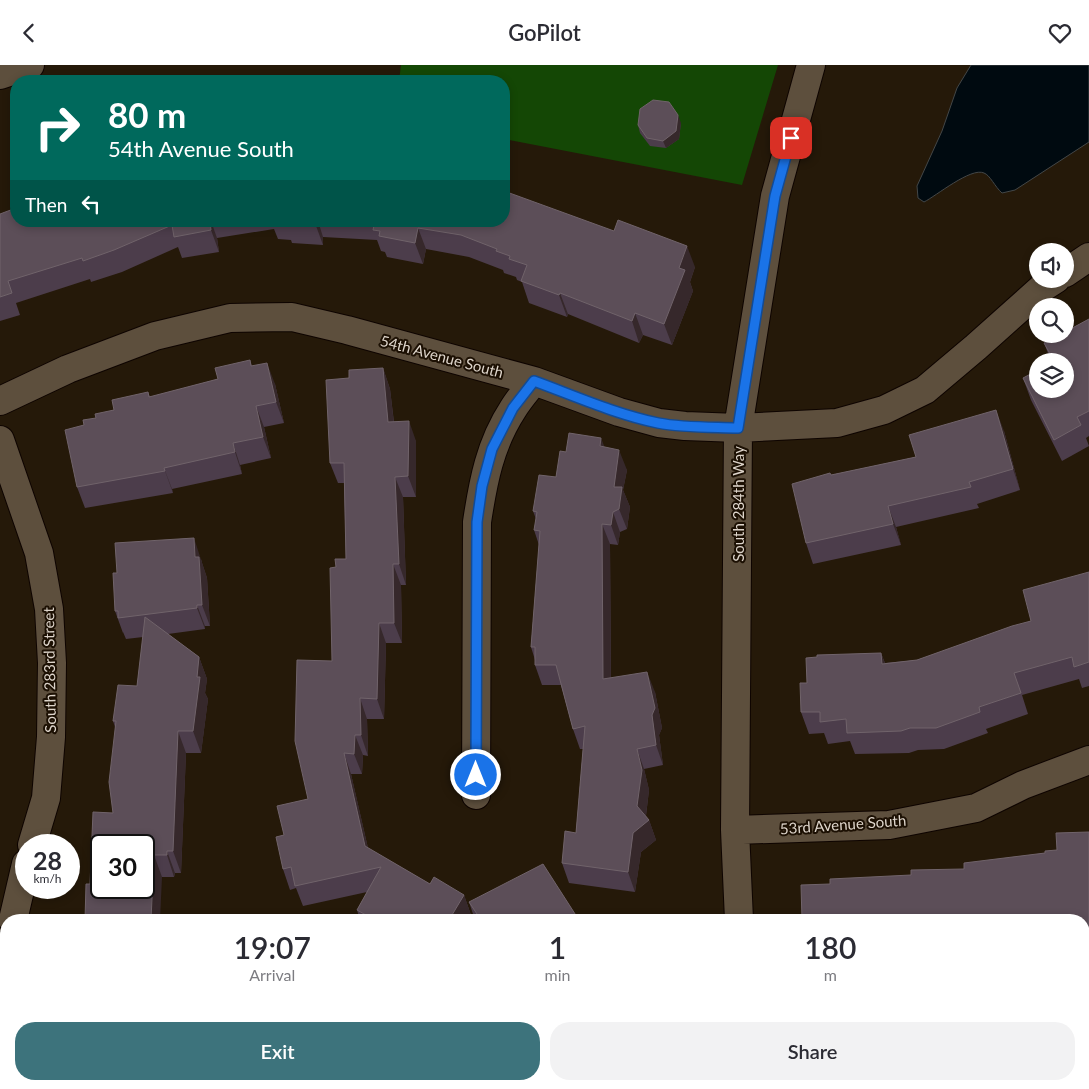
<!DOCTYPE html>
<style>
body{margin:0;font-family:Lato,sans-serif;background:#f2f2f3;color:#2b2b33;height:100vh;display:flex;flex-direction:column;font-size:19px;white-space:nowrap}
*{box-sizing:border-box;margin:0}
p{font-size:16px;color:#7c7c81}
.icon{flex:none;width:28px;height:28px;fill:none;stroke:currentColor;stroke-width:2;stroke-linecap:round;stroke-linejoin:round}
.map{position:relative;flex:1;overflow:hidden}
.panel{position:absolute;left:0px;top:849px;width:1090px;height:176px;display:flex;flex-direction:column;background:#fff;border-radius:20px 20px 0 0;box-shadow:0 2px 8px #0003}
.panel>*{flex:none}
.guide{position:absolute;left:10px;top:10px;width:500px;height:152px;border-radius:20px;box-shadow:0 2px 8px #0003;background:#00695c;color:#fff;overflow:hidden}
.buttons{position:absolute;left:1029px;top:178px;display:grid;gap:10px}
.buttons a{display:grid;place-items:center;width:45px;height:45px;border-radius:50%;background:#fff;box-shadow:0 2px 8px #0003;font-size:25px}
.speed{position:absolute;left:15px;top:769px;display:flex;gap:10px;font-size:25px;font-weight:700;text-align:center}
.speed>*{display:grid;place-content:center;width:65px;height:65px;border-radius:50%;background:#fff;box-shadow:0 2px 8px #0003;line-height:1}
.speed small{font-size:12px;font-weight:400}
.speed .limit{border:2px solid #111;border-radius:8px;background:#fff;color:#111}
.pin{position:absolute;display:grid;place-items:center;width:42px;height:42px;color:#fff;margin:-21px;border-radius:10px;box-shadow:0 2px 8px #0006}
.me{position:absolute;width:55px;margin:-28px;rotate:0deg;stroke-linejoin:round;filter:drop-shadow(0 0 4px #0008)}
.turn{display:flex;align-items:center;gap:18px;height:105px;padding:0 15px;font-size:22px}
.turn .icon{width:65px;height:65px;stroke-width:2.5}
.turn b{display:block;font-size:35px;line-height:42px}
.then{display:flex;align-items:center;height:48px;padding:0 15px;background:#0003;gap:10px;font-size:19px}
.eta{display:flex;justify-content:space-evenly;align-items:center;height:85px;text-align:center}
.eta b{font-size:30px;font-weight:600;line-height:35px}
.cta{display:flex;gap:10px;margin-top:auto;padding:10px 15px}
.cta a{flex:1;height:58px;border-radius:20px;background:#3d737c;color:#fff;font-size:20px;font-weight:600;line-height:58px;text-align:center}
.cta a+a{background:#f2f2f3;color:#2b2b33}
header{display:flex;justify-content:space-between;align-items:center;height:65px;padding:0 15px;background:#fff;font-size:22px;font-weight:600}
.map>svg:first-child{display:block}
.green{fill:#144705}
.water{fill:#000a10;stroke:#434748}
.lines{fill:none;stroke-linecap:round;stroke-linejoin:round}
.street-casing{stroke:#0e0400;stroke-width:30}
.secondary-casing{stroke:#0e0400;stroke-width:30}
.street{stroke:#5d4f3d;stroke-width:28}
.secondary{stroke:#5d4f3d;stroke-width:28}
.wall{fill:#4c3d4b}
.shaded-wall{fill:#36282b}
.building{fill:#5c4e58;stroke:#70636a;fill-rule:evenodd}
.route-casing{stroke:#114b97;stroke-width:12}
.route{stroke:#1a73e8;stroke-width:9}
.labels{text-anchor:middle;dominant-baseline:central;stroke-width:4;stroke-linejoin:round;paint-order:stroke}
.street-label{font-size:15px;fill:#ded5cb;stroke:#1c1003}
</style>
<header><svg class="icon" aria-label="back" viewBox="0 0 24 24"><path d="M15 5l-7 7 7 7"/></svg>GoPilot<svg class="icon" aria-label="heart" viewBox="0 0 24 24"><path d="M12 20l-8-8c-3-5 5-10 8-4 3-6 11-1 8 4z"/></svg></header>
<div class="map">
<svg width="1089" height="1024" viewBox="0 0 1089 1024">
<rect width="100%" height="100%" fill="#251909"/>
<!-- green -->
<path class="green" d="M401 0H778L742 120 504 74V16H399Z"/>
<!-- water -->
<path class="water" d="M971 0H1089V77L1015 125 1002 128C995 122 990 110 984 108 971 102 936 131 924 137L918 133 917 121 942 66 957 23Z"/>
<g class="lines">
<defs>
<path id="street" d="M1065 208 1089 192
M0 336 68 304 155 271 230 253 292 252 347 265 534 316 619 347 659 358 685 361 738 363 837 358 884 345 925 325 976 282 1042 223 1056 214
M0 375 39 488 49 544 52 598 51 672 46 733 32 780
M476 730 477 457C483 417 490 379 513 344 519 334 527 325 534 316
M735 765 889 760 976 743 1023 720 1089 695
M13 855 26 799
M739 855 735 765 738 363 775 131 811 0
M0 906 6 880
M746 1019 747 1024"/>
<path id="secondary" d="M0 10 30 0"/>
</defs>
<!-- street casing -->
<use href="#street" class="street-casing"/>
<!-- secondary casing -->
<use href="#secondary" class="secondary-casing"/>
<!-- street -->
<use href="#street" class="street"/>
<!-- secondary -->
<use href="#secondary" class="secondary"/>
</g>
<!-- wall -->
<path class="wall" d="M681 58 679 74 666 83 650 81 640 68 638 60Z
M0 149 16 156H504L695 202 690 217 693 226 672 280 643 270 639 278 568 249 567 252 529 238 522 217 517 215 516 212 504 208 503 205 469 192 426 184 423 199 387 192 385 187 381 186 377 175 323 172V180L292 178 291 175 278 174 274 164 217 173 219 187 182 193 178 182 122 207 91 217 90 214 16 238 20 250 0 256Z
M1089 254V371L1086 373 1089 381 1062 396 1031 335 1023 313 1065 296H1051L1044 278Z
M250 295 252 301 275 319 284 358 264 362 271 393 240 400 242 409 172 424 173 428 85 443 77 422 84 360 96 353 114 345 148 327 150 332 218 314Z
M383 303 390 324 394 357 416 376V432H403L406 520H401L402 578H386L384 654H367L368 691 363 690 362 709H351L368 783 430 819 464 830 471 850 468 855H360L357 845 367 827 303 841 296 823 290 825 283 804 284 770 308 734 332 596 336 502 346 494 344 418H338L330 398 349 313Z
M1004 366 1020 425 977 439 979 443 896 462 901 480 813 499 806 478 831 410 916 392Z
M605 382 627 405 623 425 630 442 627 464 620 467 618 480 610 479 611 613 655 627 662 663 659 670 663 700 644 704 649 725 646 751 649 755 656 775 641 787 635 827 569 818 562 798 576 768 583 684H580L573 664 561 620H542L535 600V595L531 582 539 480 534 465 536 454 533 446 556 412 566 387Z
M201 494 202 498 207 513 210 561H205V564L168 569 199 592 207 614 205 628 208 634 201 688H186L181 808H175L174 812H162L90 819 113 748 115 662 113 656 137 621 143 572 126 574 123 567V568L115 546 117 508Z
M1089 507V621L1082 623 1079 614 1022 630 1028 649 986 664 988 668 944 684 918 685 909 688 855 689 850 676 828 679 824 668 809 669 801 647 807 618 817 592 881 588 885 598 917 595 1031 556Z
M1089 767V886H1084V855L830 819 911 810 964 804 1045 788 1057 785Z
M469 837 578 855H476L474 852Z
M688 1019V1024H23Z
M805 1019H1021L1027 1024H805Z"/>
<!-- shaded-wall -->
<path class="shaded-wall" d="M678 50 681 58 679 74 666 83 663 76Z
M210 156H211L217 173 219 187 211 165Z
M315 156H318L323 172V180L315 158Z
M418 163 426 184 423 199 415 178Z
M687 181 695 202 690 217 693 226 672 280 664 259 679 203Z
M560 228 568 249 567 252 559 230Z
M635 248 643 270 639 278 632 256Z
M267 298 275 319 284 358 276 337Z
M383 303 390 324 396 377 388 357Z
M256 341 264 362 271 393 263 372Z
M996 345 1004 366 1020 425 1013 404Z
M409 356 416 376V432L408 411Z
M601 373 609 393 600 381Z
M233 378 240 400 242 409 235 387Z
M619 385 627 405 623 425 630 442 627 464 619 444 614 422Z
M164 403 172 424 173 428 165 406Z
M395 412 403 432 406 520 399 499Z
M888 441 896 462 901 480 893 459Z
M613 447 620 467 618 480 611 460Z
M602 459 610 479 611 634 603 614Z
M194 473 207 513 210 561 202 540 195 492Z
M393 499 401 520 402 578 394 558Z
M197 540 205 561V564L197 543Z
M379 558 386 578 384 654 377 634Z
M881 588 889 609 882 599Z
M199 592 207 614 205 628 208 634 201 688 193 666 197 612Z
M647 607 655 627 662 663 659 670 663 700 656 680Z
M360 633 367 654 368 691 361 670Z
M178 666 186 688 181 808 173 786Z
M355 670 363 690 362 709 354 689Z
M637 684 644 704 649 725 645 758 649 755 656 775 641 787 635 827 628 807 637 741Z
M344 688 351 709 372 801 365 781Z
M167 786 175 808 174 812 167 790Z
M154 790 162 812 160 855H151Z
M464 830 471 850 468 855H449Z
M681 1019H688V1024H682Z
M950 1019H958L960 1024H950Z"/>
<!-- building -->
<path class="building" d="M653 35 669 37 678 50 676 66 663 76 647 73 638 60 640 44Z
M504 126 614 166 618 155 687 181 679 203 685 205 664 259 635 248 632 256 560 228 559 230 521 216 527 200 509 194 510 191 496 186 497 184 461 170 418 163 415 178 379 171 380 166 373 165 375 156H504Z
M16 143V156H210L211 165 174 172 172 160 114 185 83 196 82 193 8 216 12 228 0 232V149Z
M284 156H315V158Z
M1089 254V346L1077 352 1081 360 1054 375 1023 313 1038 305V324H1065V296H1053H1054L1044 278 1062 269H1065V267Z
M250 295 251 301 267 298 276 337 256 341 263 372 233 378 235 387 164 403 165 406 77 422 65 365 84 360 83 355 96 353 95 349 114 345 112 335 148 327 149 332 218 314 215 303Z
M383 303 388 357 409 356 408 411 395 412 399 499H393L394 558H379L377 634 360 633 361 670H355L354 689 344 688 365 781 430 819 434 812 464 830 449 855H373V854L357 845 381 802 295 821 291 802 283 804 276 772 284 770 277 741 308 734 295 676 297 595 332 596 330 503 336 502 335 494H346L344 398H330L326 315 349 313V305Z
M996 345 1013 404 969 417 971 422 888 441 893 459 806 478 792 419 830 408 831 410 916 392 909 370Z
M569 368 601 373 600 381 619 385 614 422H622L619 444 613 447 611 460 602 459 603 614 647 607 655 643 652 650 656 680 637 684 642 705 637 741 649 755 633 768 628 807 562 798 565 766 576 768 585 661 573 664 556 600H535V582H531L540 466 534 465 537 447 533 446 539 410 556 412 560 386 566 387Z
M194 473 195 492H199L202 540H197V543L118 553V546H115L113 508H117L115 478Z
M1089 507V597L1074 602 1072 592 1014 608 1021 628 979 642 980 647 936 663H910L901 666 847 668 846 654 820 657V647H801L800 618H807L806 593 817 592V590L881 588 882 599 917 595 1012 561 1031 556 1023 525Z
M145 552 199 592 197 612H200L193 666H178L173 786H167V790H154L151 855H85L86 819H90L93 747 113 748 109 717 116 656H113L118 620 137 621ZM101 780H144V822H101Z
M1089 767V871H1084V855H802L801 820 830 819V814L911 810V805L964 804V798L1045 788V786L1057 785 1056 768Z
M543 799 577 852 572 855H481L469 837Z
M1084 1012 1089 1017V1024H1055L1060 1019H1084Z
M23 1019H681V1020L632 1022V1024H23Z
M805 1019H950V1024H857V1023L805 1024Z
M968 1019H1021L1027 1024H974Z"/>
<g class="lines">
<defs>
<path id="route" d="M476 710 477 457 482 421 492 384 513 343 534 316C575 331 615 349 658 358 684 363 712 362 738 363L775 131 791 73"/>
</defs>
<!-- route casing -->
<use href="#route" class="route-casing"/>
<!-- route -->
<use href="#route" class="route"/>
</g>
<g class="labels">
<!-- street labels -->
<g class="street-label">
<text transform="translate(442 291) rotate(15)">54th Avenue South</text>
<text transform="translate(738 439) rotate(-90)">South 284th Way</text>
<text transform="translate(49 605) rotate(-91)">South 283rd Street</text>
<text transform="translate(843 759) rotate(-4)">53rd Avenue South</text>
</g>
</g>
</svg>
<div class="buttons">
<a><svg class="icon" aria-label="sound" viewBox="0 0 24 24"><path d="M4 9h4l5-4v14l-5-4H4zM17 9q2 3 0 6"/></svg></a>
<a><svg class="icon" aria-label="search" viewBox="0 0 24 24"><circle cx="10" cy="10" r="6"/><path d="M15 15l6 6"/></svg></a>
<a><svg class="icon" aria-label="layers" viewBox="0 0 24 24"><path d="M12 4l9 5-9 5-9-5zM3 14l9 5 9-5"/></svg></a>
</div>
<div class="speed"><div>28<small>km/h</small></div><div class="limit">30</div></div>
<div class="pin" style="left:791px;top:73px;background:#d93025"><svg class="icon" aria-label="arrive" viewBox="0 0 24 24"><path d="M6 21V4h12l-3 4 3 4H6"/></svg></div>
<svg class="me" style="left:476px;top:710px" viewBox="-20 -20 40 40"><circle r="17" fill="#1a73e8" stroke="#fff" stroke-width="3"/><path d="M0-11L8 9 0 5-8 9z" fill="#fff"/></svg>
<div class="guide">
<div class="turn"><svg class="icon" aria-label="right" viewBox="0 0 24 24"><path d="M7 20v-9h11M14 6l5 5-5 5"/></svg><div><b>80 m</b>54th Avenue South</div></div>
<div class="then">Then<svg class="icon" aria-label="left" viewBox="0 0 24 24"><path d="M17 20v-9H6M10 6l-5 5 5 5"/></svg></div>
</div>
<section class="panel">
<div class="eta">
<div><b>19:07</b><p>Arrival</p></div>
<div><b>1</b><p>min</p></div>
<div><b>180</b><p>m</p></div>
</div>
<div class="cta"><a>Exit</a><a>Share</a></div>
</section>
</div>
